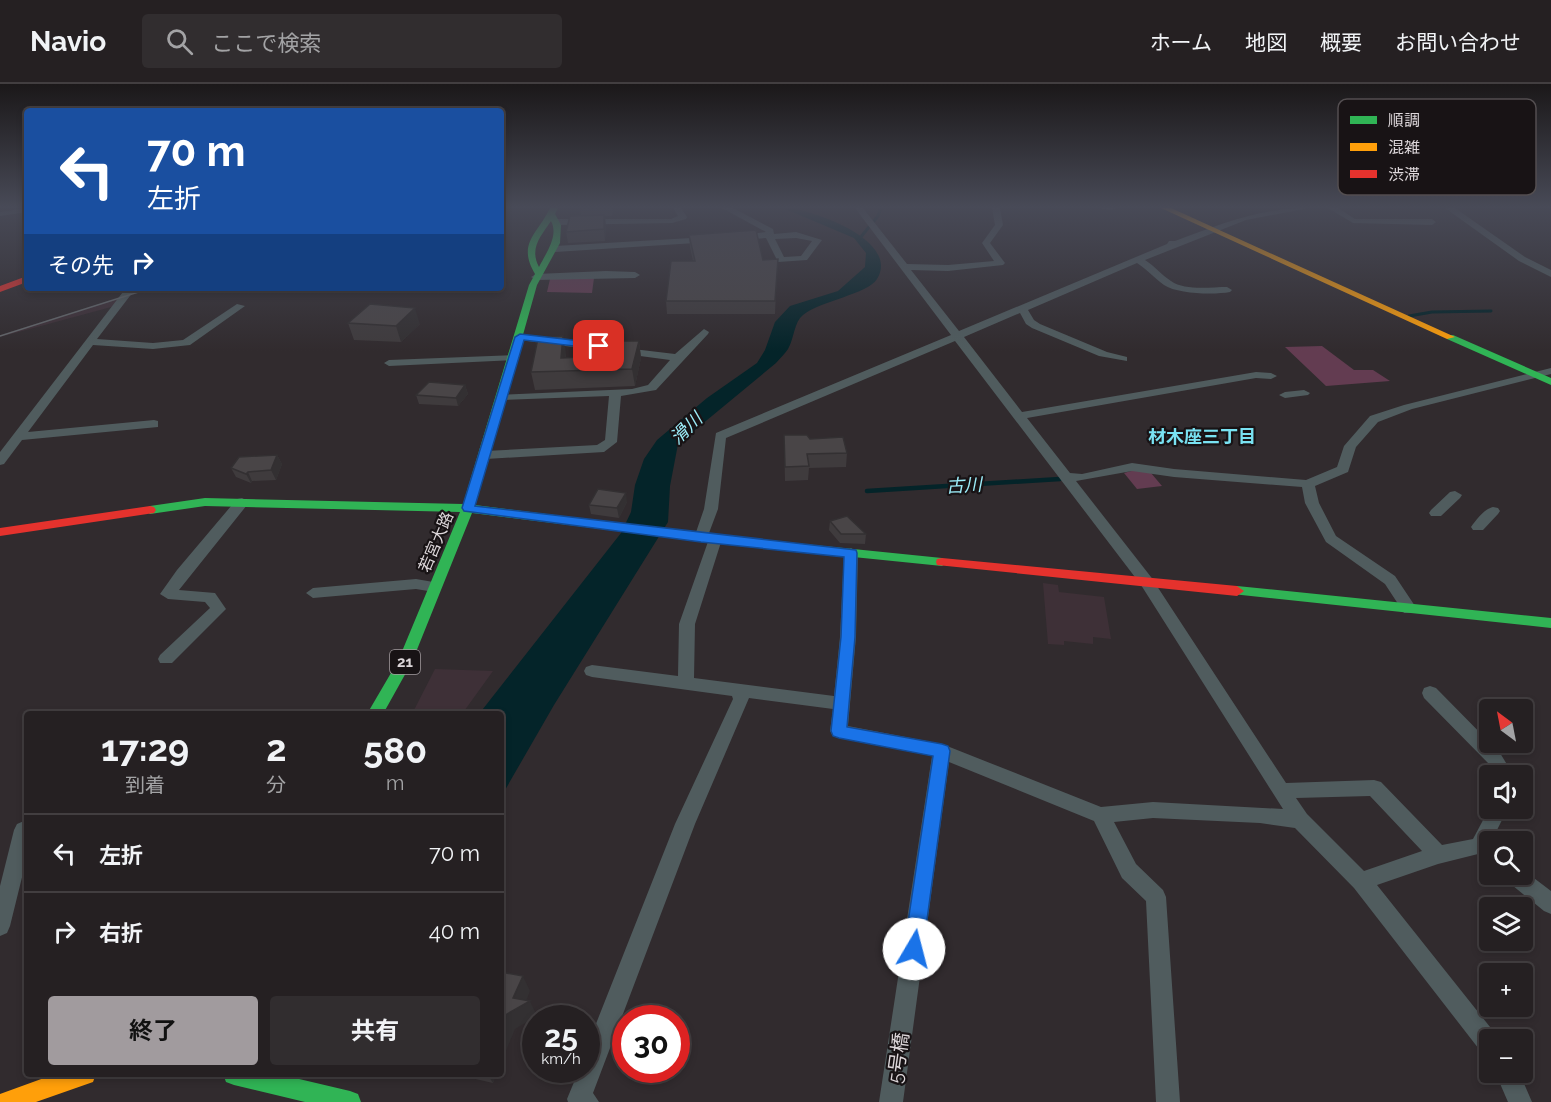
<!DOCTYPE html>
<html lang="ja">
<meta charset="utf-8">
<style>
body{margin:0;font-family:Raleway,"Noto Sans JP",sans-serif;background:#312d2f;color:#f1f3f6;height:100vh;display:flex;flex-direction:column;font-size:22px;white-space:nowrap}
*{box-sizing:border-box;margin:0}
p{font-size:20px;color:#a3a3a5}
.icon{flex:none;width:33px;height:33px;fill:none;stroke:currentColor;stroke-width:2;stroke-linecap:round;stroke-linejoin:round}
.map{position:relative;flex:1;overflow:hidden}
.panel{position:absolute;left:24px;top:627px;width:480px;height:366px;display:flex;flex-direction:column;background:#252022;border-radius:6px;box-shadow:0 3px 9px #0003,0 0 0 2px #423e40}
.panel>*{flex:none}
.top-card{position:absolute;left:24px;top:24px;width:480px;height:183px;border-radius:6px;box-shadow:0 3px 9px #0003,0 0 0 2px #423e40;background:#1a4fa0;color:#fff;overflow:hidden}
.needle{width:39px;rotate:328deg}
.fabs{position:absolute;left:1479px;top:615px;display:grid;gap:12px}
.fabs a{display:grid;place-items:center;width:54px;height:54px;border-radius:6px;background:#252022;box-shadow:0 3px 9px #0003,0 0 0 2px #423e40;font-size:30px}
.speed{position:absolute;left:522px;top:921px;display:flex;gap:12px;font-size:30px;font-weight:700;text-align:center}
.speed>*{display:grid;place-content:center;width:78px;height:78px;border-radius:50%;background:#252022;box-shadow:0 3px 9px #0003,0 0 0 2px #423e40;line-height:1}
.speed small{font-size:15px;font-weight:400}
.speed .limit{border:9px solid #d22;background:#fff;color:#111}
.pin{position:absolute;display:grid;place-items:center;width:51px;height:51px;color:#fff;margin:-26px;border-radius:12px;box-shadow:0 3px 9px #0006}
.me{position:absolute;width:66px;margin:-33px;rotate:8deg;stroke-linejoin:round;filter:drop-shadow(0 0 4px #0008)}
.turn{display:flex;align-items:center;gap:21px;height:126px;padding:0 24px;font-size:27px}
.turn .icon{width:78px;height:78px;stroke-width:2.5}
.turn b{display:block;font-size:42px;line-height:51px}
.then{display:flex;align-items:center;height:57px;padding:0 24px;background:#0003;gap:12px;font-size:22px}
.eta{display:flex;justify-content:space-evenly;align-items:center;height:102px;text-align:center}
.eta b{font-size:36px;font-weight:700;line-height:42px}
.cta{display:flex;gap:12px;margin-top:auto;padding:12px 24px}
.cta a{flex:1;height:69px;border-radius:6px;background:#a19b9e;color:#111;font-size:24px;font-weight:700;line-height:69px;text-align:center}
.cta a+a{background:#312d2f;color:#f1f3f6}
ul{padding:0;list-style:none}
li{display:flex;align-items:center;gap:18px;height:78px;padding:0 24px;border-top:2px solid #423e40}
li div{flex:1}
li b{display:block;font-size:22px}
li em{font-style:normal}
header{display:flex;align-items:center;gap:36px;box-sizing:border-box;height:84px;padding:0 30px;background:#252022;border-bottom:2px solid #423e40}
header strong{font-size:28px}
nav{display:flex;gap:33px;margin-inline-start:auto;font-size:21px}
.search{width:420px;height:54px;background:#312d2f;display:flex;align-items:center;gap:15px;box-sizing:border-box;padding:0 21px;border-radius:6px;color:#a3a3a5;font-size:22px}
.map>svg:first-child{display:block}
.built{fill:#3e3037}
.green{fill:#633c51}
.water{fill:#042429}
.lines{fill:none;stroke-linecap:round;stroke-linejoin:round}
.stream-far1{stroke:#042429;stroke-width:3}
.stream{stroke:#042429;stroke-width:4.5}
.street{fill:#505c5e;fill-rule:evenodd}
.fast{fill:#30b455;fill-rule:evenodd}
.slow{fill:#ff9f0a;fill-rule:evenodd}
.jam{fill:#e5322d;fill-rule:evenodd}
.tram{stroke:#63676a;stroke-width:1.5}
.wall{fill:#3f3b3d}
.shaded-wall{fill:#333032}
.building{fill:#494547;stroke:#333032;stroke-width:1.5}
.route{fill:#1a73e8;stroke:#114b97;stroke-width:1.5}
.labels{text-anchor:middle;dominant-baseline:central;stroke-width:4.5;stroke-linejoin:round;paint-order:stroke}
.shield{fill:#181315;stroke:#a29c9f;stroke-width:1.5}
.shield-label{font-size:15px;font-weight:bold;fill:#ddd7da}
.street-label{font-size:16px;fill:#ddd7da;stroke:#181315}
.water-label{font-size:18px;font-style:italic;fill:#9deefa;stroke:#181315}
.neighbourhood-label{font-size:18px;font-weight:bold;fill:#79e2f2;stroke:#181315}
.near-street-label{font-size:20px;fill:#ddd7da;stroke:#181315}
.key{fill:#181315;stroke:#534e50;stroke-width:1.5}
.key-label{font-size:16px;fill:#ddd7da}
</style>
<header>
<strong>Navio</strong>
<div class="search"><svg class="icon" aria-label="search" viewBox="0 0 24 24"><circle cx="10" cy="10" r="6"/><path d="M15 15l6 6"/></svg>ここで検索</div>
<nav><a>ホーム</a><a>地図</a><a>概要</a><a>お問い合わせ</a></nav>
</header>
<div class="map">
<svg width="1551" height="1018" viewBox="0 0 1551 1018">
<rect width="100%" height="100%" fill="#312b2e"/>
<!-- built -->
<path class="built" d="M122 213 115 222 0 253V251Z
M1043 499 1058 501 1059 508 1104 513 1111 555 1093 553V560L1064 557V561L1048 560Z
M435 585 493 587 462 630H412Z"/>
<!-- green -->
<path class="green" d="M594 194 592 209 547 208 550 195Z
M1322 262 1354 286H1373L1390 297 1326 302 1285 263Z
M1135 386 1151 389 1162 402 1137 405 1124 389Z"/>
<!-- water -->
<path class="water" d="M783 124C810 124 901 156 877 195 868 210 820 217 803 231 794 238 794 255 788 265 785 270 780 274 776 279L678 360 670 402 668 438 554 621 501 713V630H479L621 449 631 428 635 401 644 375 657 356 707 314 757 279 765 266 775 238 790 222 838 207 865 183 866 169 854 154Z"/>
<g class="lines">
<!-- stream-far1 -->
<path class="stream-far1" d="M860 154 878 132 881 124
M1409 232 1432 228 1491 227"/>
<!-- stream -->
<path class="stream" d="M867 407 1060 395"/>
<!-- street -->
<path class="street" d="M27 124V128L0 132V128Z
M673 124H681L687 133 686 135 672 139 556 141 552 138 556 135H671L678 132Z
M722 124H733L773 145 774 150 796 148 822 156 807 176 778 178 766 154 735 156V152L766 148ZM796 154 812 157 801 172 784 173 775 155Z
M855 124H863L907 180 948 181 994 177 982 159 995 141 992 124H1000L1003 141 990 159 1005 179 1003 181 948 187 911 186 959 247 1167 160 1169 157H1175C1221 140 1259 124 1309 124L1246 136 1145 176C1155 182 1161 191 1171 197 1185 207 1210 203 1227 203L1232 206 1230 208C1214 211 1177 210 1164 201 1154 194 1148 186 1137 179L1028 226 1034 236 1040 240 1107 268 1127 273V277L1099 272 1032 244 1026 240 1020 229 964 253 1022 328 1256 288 1271 289 1277 292 1271 295 1256 294 1027 334 1070 389 1082 390 1132 379 1174 385 1306 396 1337 383 1344 362 1370 332 1404 321 1551 284V290L1412 325 1378 338 1356 363 1348 388 1315 402 1319 419 1336 452 1395 492 1417 525 1414 529H1404L1385 500 1326 458 1305 419 1302 403 1174 393 1132 387 1076 397 1151 493 1286 699 1374 696 1381 698 1442 761 1473 755 1490 723 1508 724 1486 768 1438 780 1377 801 1498 953 1499 956H1490V972L1482 969 1354 804 1295 744 1260 739 1153 734 1114 738 1136 780 1163 806 1166 813 1180 1018H1156L1146 817 1122 794 1094 737 949 678 903 1018H879L932 672 833 652 830 647 833 625 749 614 695 740 593 1009 599 1018H568L567 1015 579 986H586V965L675 740 733 615 732 612 592 593 586 591 584 587 586 583 592 581 678 592 679 540 710 452H720L722 455 695 540 694 594 834 612 840 553 844 469 851 464 858 469 856 553 848 642 942 660 1101 723 1153 718 1283 725 1141 501 955 257 726 354 718 425 706 457H696L694 454 704 425 716 349 951 251ZM1370 712 1422 767 1364 787 1307 730 1296 714Z
M1098 124H1116L1112 126Z
M1328 124H1338L1355 135H1432L1436 138 1432 141 1353 139Z
M1445 124H1455L1525 173 1551 186V193L1519 177Z
M708 153 711 154V158L555 168 551 165 555 162Z
M606 187 635 188 640 191 635 194 536 196 531 193 536 190Z
M126 204H136L97 255 153 259 183 256 237 220 245 222 190 261 153 265 93 261 28 348 154 336 158 337V343L22 356 4 380 0 381V368Z
M704 245 709 248 708 250 656 306 621 312 617 358 604 368 486 375 480 371 486 367 597 361 605 356 609 312 501 316 497 315V311L632 305 648 301 670 276 520 256 515 253 516 251 675 270Z
M514 271 518 272V276L389 282 384 279 389 276Z
M1304 306 1310 309 1308 311 1285 314 1279 311 1285 308Z
M1455 407 1462 411 1460 414 1441 432H1431L1429 429 1431 426 1450 408Z
M242 414 249 418 247 421 179 506 215 509 226 525 172 579H160L158 575 160 571 210 524 205 518 168 515 160 510 177 486 237 415Z
M1493 423 1498 424 1500 427 1498 430 1483 446H1473L1471 443C1476 436 1484 425 1493 423Z
M416 495 439 499 441 503 434 508 416 505 313 514 306 509 313 504Z
M1430 602 1436 604 1500 669 1514 692H1495L1488 679 1424 614 1422 609 1424 604Z
M24 737 27 739V773L10 842 7 849 0 852V802L14 746 17 740Z
M1522 785 1551 807V830L1544 827 1507 797 1504 790H1522Z
M1495 988H1519L1532 1018H1508Z"/>
<!-- fast -->
<path class="fast" d="M550 124H558L555 130 561 141 560 159 537 201 475 421 715 451 942 474 948 478 942 482 715 459 472 429 412 578 383 630H367L398 577 460 428 205 422 150 430 144 426 150 422 205 414 463 420 529 201 535 190C517 159 537 151 550 124ZM551 137C559 152 546 169 539 183 529 164 541 152 551 137Z
M1447 251H1453L1551 294V301L1447 255Z
M1237 502 1551 534V544L1232 510 1230 507 1232 504Z
M223 990H278L350 1007 358 1010 361 1018H305L234 1001 226 998Z"/>
<!-- slow -->
<path class="slow" d="M1161 124H1171L1455 253 1447 255Z
M55 990H96L93 998 36 1018H0V1010Z"/>
<!-- jam -->
<path class="jam" d="M27 192V198L0 208V202Z
M150 422 154 423 156 426 154 429 0 452V444Z
M942 474 1237 502 1244 507 1237 512 937 481 936 478 937 475Z"/>
<!-- tram -->
<path class="tram" d="M0 252 151 204"/>
</g>
<!-- wall -->
<path class="wall" d="M580 124H614L612 132H605L606 142 605 157 568 159 566 148 581 132Z
M689 151 763 176 777 188 775 230H667L666 217 693 177 690 163Z
M348 239 420 240 401 258 354 256Z
M639 257 641 274 635 302 535 306 531 288 566 269V274L605 272 604 265Z
M465 301 468 310 458 322 419 320 416 311Z
M784 351 810 355 847 369 846 383 809 384 808 396 785 397Z
M277 371 282 380 276 396 252 397 251 399 236 393 231 384Z
M627 418 619 434 591 430 589 421Z
M830 437 866 450 865 460 840 459 829 446Z
M454 990H496L493 999Z"/>
<!-- shaded-wall -->
<path class="shaded-wall" d="M604 131 606 142 605 157 604 145Z
M415 224 420 240 401 258 396 242Z
M563 252 566 269 565 287 561 274Z
M639 257 641 274 635 302 632 285Z
M465 301 468 310 458 322 456 314Z
M277 371 282 380 276 396 271 386Z
M248 388 252 397 251 399 246 390Z
M626 409 627 418 619 434 617 424Z
M523 892 530 907 525 920 530 917 537 932 515 945 501 979V944Z
M487 990H496L493 999Z"/>
<!-- building -->
<path class="building" d="M604 131V145L566 148 570 132Z
M756 146 763 176 778 175 775 217H666L671 177H695L689 151Z
M370 220 415 224 396 242 348 239Z
M563 252 561 274 606 272 604 265H609L611 257H639L632 285 531 288 538 254Z
M429 298 465 301 456 314 416 311Z
M784 351H807L810 355 843 353 847 369 807 370 809 382 785 383Z
M277 371 271 386 248 388 246 390 231 384 239 373Z
M598 405 626 409 617 424 589 421Z
M847 432 866 450H841L830 437Z
M501 888 523 892 513 914 530 917 507 930 501 944Z"/>
<!-- sky -->
<linearGradient id="sky" x2="0" y2="1"><stop stop-color="#1b1819"/><stop offset="0.46" stop-color="#484a57"/><stop offset="1" stop-color="#484a57" stop-opacity="0"/></linearGradient>
<rect width="1551" height="267" fill="url(#sky)"/>
<!-- route -->
<path class="route" d="M520 250 599 259 604 262 599 265 524 256 475 422 856 466 857 469 855 553 847 643 942 660 948 662 950 667 923 865 920 872 914 875 907 872 904 865 933 672 839 654 833 652 831 647 841 553 844 473 701 458 464 427 462 424 515 253Z"/>
<g class="labels">
<!-- shield labels -->
<rect class="shield" x="390" y="566" width="30" height="24" rx="4.5"/>
<g class="shield-label">
<text x="405" y="578">21</text>
</g>
<!-- street labels -->
<g class="street-label">
<text transform="translate(436 458) rotate(-67)">若宮大路</text>
</g>
<!-- water labels -->
<g class="water-label">
<text transform="translate(686 344) rotate(-44)">滑川</text>
<text transform="translate(964 401) rotate(-3)">古川</text>
</g>
<!-- neighbourhood labels -->
<g class="neighbourhood-label">
<text x="1202" y="352">材木座三丁目</text>
</g>
<!-- near-street labels -->
<g class="near-street-label">
<text transform="translate(898 974) rotate(-82)">5号橋</text>
</g>
</g>
<!-- legend -->
<rect x="1338" y="15" width="198" height="96" rx="9" class="key"/>
<rect x="1350" y="32" width="27" height="8" fill="#30b455"/>
<rect x="1350" y="59" width="27" height="8" fill="#ff9f0a"/>
<rect x="1350" y="86" width="27" height="8" fill="#e5322d"/>
<g class="key-label">
<text x="1388" y="42">順調</text>
<text x="1388" y="69">混雑</text>
<text x="1388" y="96">渋滞</text>
</g>
</svg>
<div class="fabs">
<a><svg class="needle" viewBox="-14 -14 28 28"><path d="M0-13l5 13h-10z" fill="#e53935"/><path d="M0 13l5-13h-10z" fill="#a3a3a5"/></svg></a>
<a><svg class="icon" aria-label="sound" viewBox="0 0 24 24"><path d="M4 9h4l5-4v14l-5-4H4zM17 9q2 3 0 6"/></svg></a>
<a><svg class="icon" aria-label="search" viewBox="0 0 24 24"><circle cx="10" cy="10" r="6"/><path d="M15 15l6 6"/></svg></a>
<a><svg class="icon" aria-label="layers" viewBox="0 0 24 24"><path d="M12 4l9 5-9 5-9-5zM3 14l9 5 9-5"/></svg></a>
<a>+</a>
<a>−</a>
</div>
<div class="speed"><div>25<small>km/h</small></div><div class="limit">30</div></div>
<div class="pin" style="left:599px;top:262px;background:#d93025"><svg class="icon" aria-label="arrive" viewBox="0 0 24 24"><path d="M6 21V4h12l-3 4 3 4H6"/></svg></div>
<svg class="me" style="left:914px;top:865px" viewBox="-20 -20 40 40"><circle r="19" fill="#fff"/><path d="M0-13L10 11 0 6-10 11z" fill="#1a73e8"/></svg>
<div class="top-card">
<div class="turn"><svg class="icon" aria-label="left" viewBox="0 0 24 24"><path d="M17 20v-9H6M10 6l-5 5 5 5"/></svg><div><b>70 m</b>左折</div></div>
<div class="then">その先<svg class="icon" aria-label="right" viewBox="0 0 24 24"><path d="M7 20v-9h11M14 6l5 5-5 5"/></svg></div>
</div>
<section class="panel">
<div class="eta">
<div><b>17:29</b><p>到着</p></div>
<div><b>2</b><p>分</p></div>
<div><b>580</b><p>m</p></div>
</div>
<ul>
<li><svg class="icon" aria-label="left" viewBox="0 0 24 24"><path d="M17 20v-9H6M10 6l-5 5 5 5"/></svg><div><b>左折</b></div><em>70 m</em></li>
<li><svg class="icon" aria-label="right" viewBox="0 0 24 24"><path d="M7 20v-9h11M14 6l5 5-5 5"/></svg><div><b>右折</b></div><em>40 m</em></li>
</ul>
<div class="cta"><a>終了</a><a>共有</a></div>
</section>
</div>
